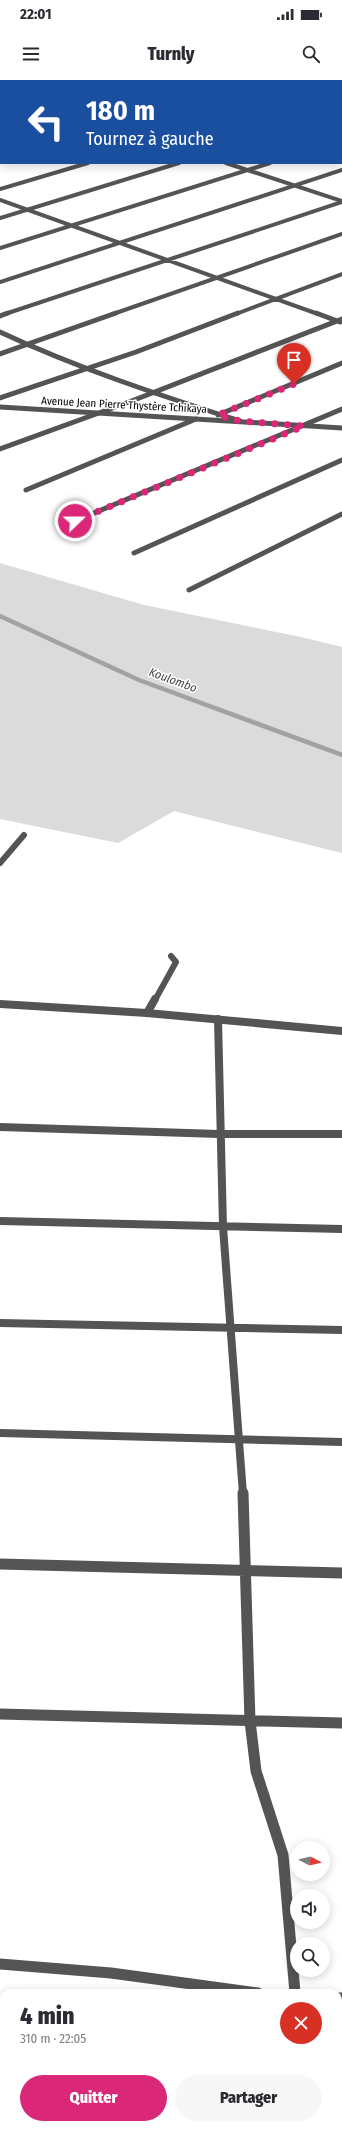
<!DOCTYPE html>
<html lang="fr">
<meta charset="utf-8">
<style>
body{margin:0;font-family:"Fira Sans Condensed",sans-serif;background:#f7f7f7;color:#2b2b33;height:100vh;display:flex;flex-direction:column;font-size:15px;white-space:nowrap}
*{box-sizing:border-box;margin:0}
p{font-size:13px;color:#7c7c81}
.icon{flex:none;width:22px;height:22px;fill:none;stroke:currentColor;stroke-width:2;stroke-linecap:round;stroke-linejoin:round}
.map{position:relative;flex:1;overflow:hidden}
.panel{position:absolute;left:0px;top:1909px;width:342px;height:140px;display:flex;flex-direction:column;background:#fff;border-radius:12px 12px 0 0;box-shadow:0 2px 10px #0003}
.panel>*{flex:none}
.hud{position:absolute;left:0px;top:0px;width:342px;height:84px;box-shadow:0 2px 10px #0003;background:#1a4fa0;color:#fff;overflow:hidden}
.needle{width:26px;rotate:97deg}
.fabs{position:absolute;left:290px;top:1761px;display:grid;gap:8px}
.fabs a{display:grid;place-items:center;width:40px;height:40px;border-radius:50%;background:#fff;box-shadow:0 2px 10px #0003;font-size:20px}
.pin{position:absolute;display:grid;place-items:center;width:34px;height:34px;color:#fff;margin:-41px -17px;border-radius:50% 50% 50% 0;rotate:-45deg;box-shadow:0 0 4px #0007}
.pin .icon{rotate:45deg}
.me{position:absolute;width:44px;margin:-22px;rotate:68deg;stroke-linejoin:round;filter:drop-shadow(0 0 3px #0008)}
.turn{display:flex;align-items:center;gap:14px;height:84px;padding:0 20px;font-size:18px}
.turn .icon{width:52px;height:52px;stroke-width:2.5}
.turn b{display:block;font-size:28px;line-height:34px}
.round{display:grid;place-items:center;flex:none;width:42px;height:42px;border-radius:21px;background:#f7f7f7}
.headline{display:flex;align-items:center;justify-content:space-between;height:68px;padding:0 20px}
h1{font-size:24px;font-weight:800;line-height:30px}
.primary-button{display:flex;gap:8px;margin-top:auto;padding:8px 20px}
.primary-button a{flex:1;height:46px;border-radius:24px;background:#db2777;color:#fff;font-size:16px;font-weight:800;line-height:46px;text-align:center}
.primary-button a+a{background:#f7f7f7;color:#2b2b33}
.status{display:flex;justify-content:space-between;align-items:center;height:28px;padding:0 20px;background:#fff;direction:ltr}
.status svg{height:11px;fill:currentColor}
header{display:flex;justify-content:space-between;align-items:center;height:52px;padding:0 20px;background:#fff;font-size:18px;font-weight:800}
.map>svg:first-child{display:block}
.green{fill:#dbdbdb}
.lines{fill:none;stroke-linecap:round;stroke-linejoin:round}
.stream{stroke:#a2a2a2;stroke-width:4.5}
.minor-far4{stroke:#545454;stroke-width:4}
.minor-far3{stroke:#545454;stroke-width:5}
.minor-far2{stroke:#545454;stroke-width:6}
.minor-far1{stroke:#545454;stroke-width:8}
.minor{stroke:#545454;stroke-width:11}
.tertiary-far1{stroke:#545454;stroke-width:5}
.tertiary{stroke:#545454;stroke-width:8}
.route{stroke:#db2777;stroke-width:7;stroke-dasharray:0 12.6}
.labels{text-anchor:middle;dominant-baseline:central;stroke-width:3;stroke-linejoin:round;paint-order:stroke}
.far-street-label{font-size:11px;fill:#000;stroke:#fff}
.far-water-label{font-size:12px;font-style:italic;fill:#434343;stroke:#fff}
</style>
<div class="status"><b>22:01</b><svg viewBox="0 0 49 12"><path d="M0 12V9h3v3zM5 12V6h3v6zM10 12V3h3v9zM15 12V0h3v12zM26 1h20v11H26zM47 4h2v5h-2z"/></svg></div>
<header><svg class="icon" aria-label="menu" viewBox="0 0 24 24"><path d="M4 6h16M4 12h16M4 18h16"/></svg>Turnly<svg class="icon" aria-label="search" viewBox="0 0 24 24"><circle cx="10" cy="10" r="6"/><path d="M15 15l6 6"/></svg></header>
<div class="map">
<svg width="342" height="2049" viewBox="0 0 342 2049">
<rect width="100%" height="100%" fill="#fff"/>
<!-- green -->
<path class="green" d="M0 483 144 525 301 557 342 567V773L174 731 118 763 0 739Z"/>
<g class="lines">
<!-- stream -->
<path class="stream" d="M0 536 139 600 342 675"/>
<!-- minor-far4 -->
<path class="minor-far4" d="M252 0 256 1
M7 1 11 0
M90 1 94 0
M175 1 178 0
M287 1 295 0
M226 83 342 121
M0 109 88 83
M0 120 318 234
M0 138 179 83
M0 168 270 83
M0 202 342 90
M5 234 342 122
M113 234 342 154
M236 234 342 194"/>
<!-- minor-far3 -->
<path class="minor-far3" d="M316 233 340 242
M0 236 8 233
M0 252C77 288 159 315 240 341
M0 274 116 233
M0 318 136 272 238 233
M218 335 342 283
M0 369 129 322 342 239
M26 410 196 339
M75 441 342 329
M134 473 342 380
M189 510 342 434"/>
<!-- minor-far2 -->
<path class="minor-far2" d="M0 783 24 755
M155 920 176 882 171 876"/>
<!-- minor-far1 -->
<path class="minor-far1" d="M147 933 155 919
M218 939 223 1147 243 1414
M0 1047 219 1054H342
M0 1141 342 1149
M0 1243 342 1250
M0 1353 342 1362"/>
<!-- minor -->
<path class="minor" d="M243 1413 250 1641 256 1691 283 1775 295 1913
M0 1484 342 1493
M0 1634 342 1643
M0 1884 111 1893 258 1913
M338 1918H342
M297 2045 298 2049"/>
<!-- tertiary-far1 -->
<path class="tertiary-far1" d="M0 327 342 348"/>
<!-- tertiary -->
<path class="tertiary" d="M0 924 147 933 342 951"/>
</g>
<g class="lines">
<!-- route -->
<path class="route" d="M75 441 304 346 240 341 218 335 294 304"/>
</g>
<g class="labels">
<!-- far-street labels -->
<g class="far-street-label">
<text transform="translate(124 325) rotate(3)">Avenue Jean Pierre Thystère Tchikaya</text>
</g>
<!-- far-water labels -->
<g class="far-water-label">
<text transform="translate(173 600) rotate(20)">Koulombo</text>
</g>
</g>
</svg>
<div class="fabs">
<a><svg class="needle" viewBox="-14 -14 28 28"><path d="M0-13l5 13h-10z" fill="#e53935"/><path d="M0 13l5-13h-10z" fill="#7c7c81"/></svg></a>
<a><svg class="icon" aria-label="sound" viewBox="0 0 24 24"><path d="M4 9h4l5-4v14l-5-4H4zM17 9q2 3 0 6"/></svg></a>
<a><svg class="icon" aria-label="search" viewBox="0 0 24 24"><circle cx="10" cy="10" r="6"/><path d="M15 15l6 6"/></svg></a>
</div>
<div class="pin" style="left:294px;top:304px;background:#d93025"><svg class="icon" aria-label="arrive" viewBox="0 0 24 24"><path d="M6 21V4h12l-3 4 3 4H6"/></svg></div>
<svg class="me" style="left:75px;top:441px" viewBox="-20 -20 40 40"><circle r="17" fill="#db2777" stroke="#fff" stroke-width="3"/><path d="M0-11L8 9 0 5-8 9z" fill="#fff"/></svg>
<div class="hud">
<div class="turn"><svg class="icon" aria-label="left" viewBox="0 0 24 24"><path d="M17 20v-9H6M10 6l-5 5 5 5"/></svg><div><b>180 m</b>Tournez à gauche</div></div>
</div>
<section class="panel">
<div class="headline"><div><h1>4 min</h1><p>310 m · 22:05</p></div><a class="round" style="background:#d93025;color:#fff"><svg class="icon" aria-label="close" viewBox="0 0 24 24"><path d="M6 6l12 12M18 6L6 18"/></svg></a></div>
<div class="primary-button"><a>Quitter</a><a>Partager</a></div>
</section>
</div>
